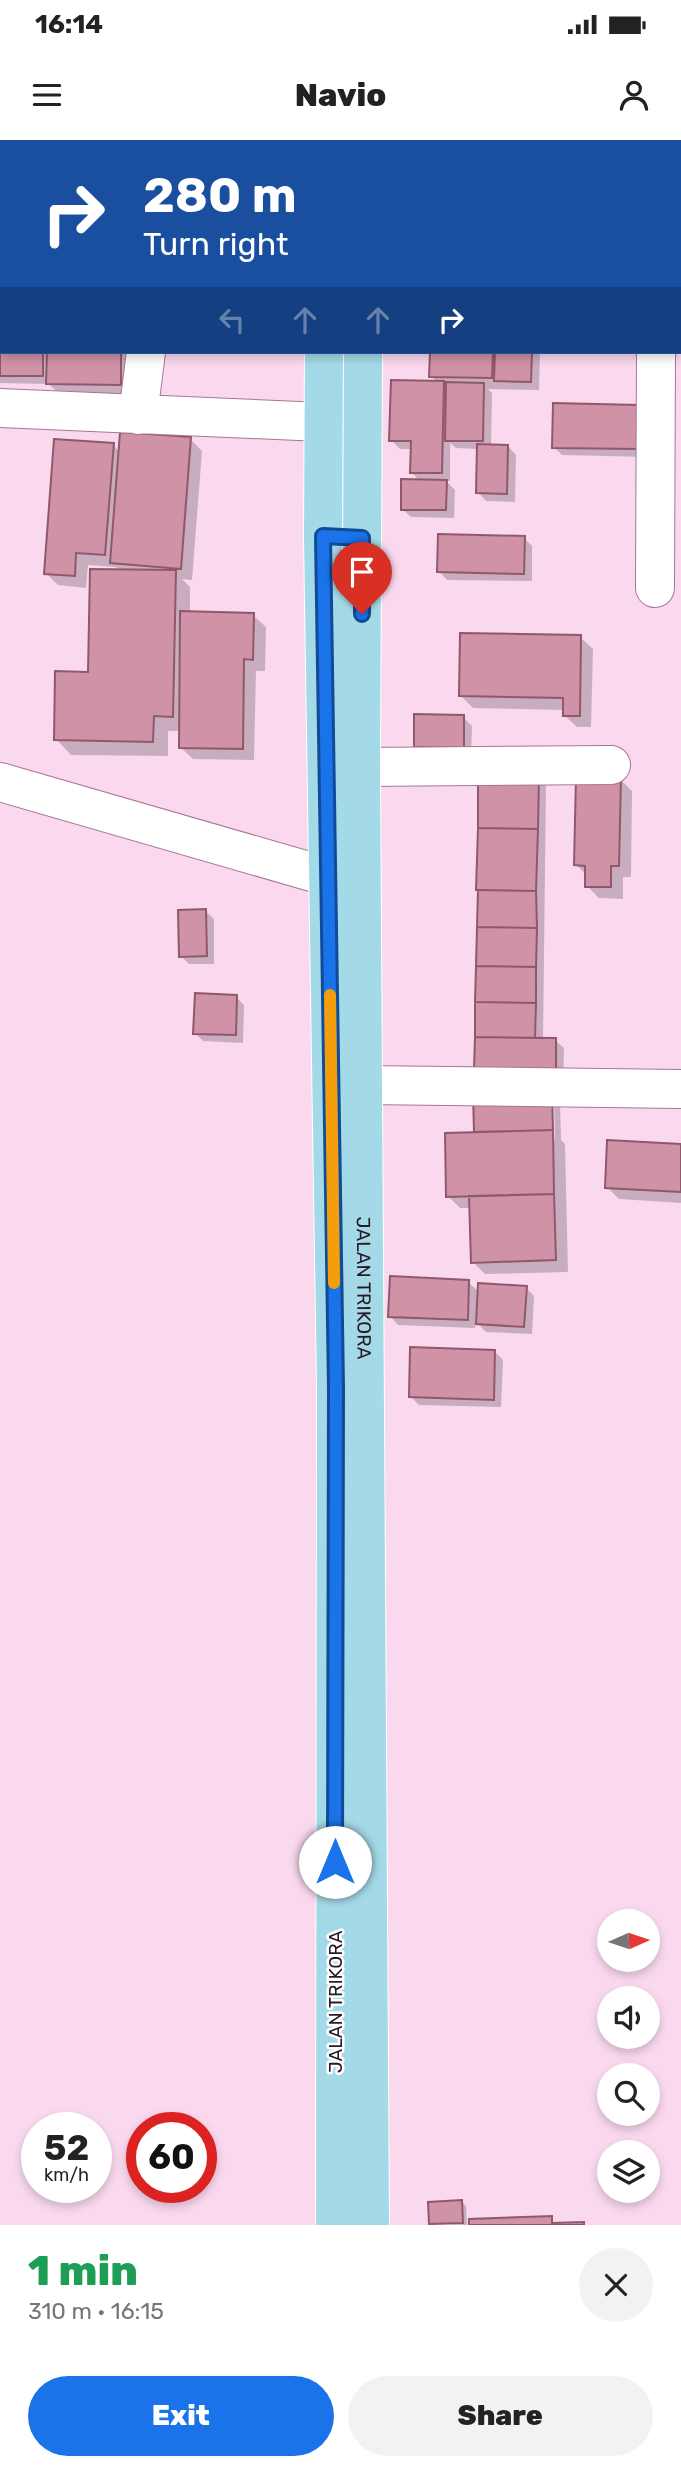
<!DOCTYPE html>
<meta charset="utf-8">
<style>
body{margin:0;font-family:Rubik,sans-serif;background:#f2f2f2;color:#222;height:100vh;display:flex;flex-direction:column;font-size:26px;white-space:nowrap}
*{box-sizing:border-box;margin:0}
p{font-size:23px;color:#767676}
.icon{flex:none;width:38px;height:38px;fill:none;stroke:currentColor;stroke-width:2;stroke-linecap:round;stroke-linejoin:round}
.map{position:relative;height:2085px;overflow:hidden}
.sheet{display:flex;flex-direction:column;background:#fff;flex:1}
.sheet>*{flex:none}
.banner{position:absolute;left:0px;top:0px;width:682px;height:214px;box-shadow:0 4px 10px #0003;background:#1a4fa0;color:#fff;overflow:hidden}
.needle{width:46px;rotate:87deg}
.controls{position:absolute;left:597px;top:1769px;display:grid;gap:14px}
.controls a{display:grid;place-items:center;width:63px;height:63px;border-radius:50%;background:#fff;box-shadow:0 4px 10px #0003;font-size:35px}
.speed{position:absolute;left:21px;top:1972px;display:flex;gap:14px;font-size:35px;font-weight:700;text-align:center}
.speed>*{display:grid;place-content:center;width:91px;height:91px;border-radius:50%;background:#fff;box-shadow:0 4px 10px #0003;line-height:1}
.speed small{font-size:18px;font-weight:400}
.speed .limit{border:10px solid #d22;background:#fff;color:#111}
.pin{position:absolute;display:grid;place-items:center;width:60px;height:60px;color:#fff;margin:-72px -30px;border-radius:50% 50% 50% 0;rotate:-45deg;box-shadow:0 0 7px #0007}
.pin .icon{rotate:45deg}
.me{position:absolute;width:77px;margin:-38px;rotate:0deg;stroke-linejoin:round;filter:drop-shadow(0 0 5px #0008)}
.turn{display:flex;align-items:center;gap:24px;height:147px;padding:0 28px;font-size:32px}
.turn .icon{width:91px;height:91px;stroke-width:2.5}
.turn b{display:block;font-size:49px;line-height:60px}
.lanes{display:flex;align-items:center;height:66px;padding:0 28px;background:#0003;justify-content:center;gap:35px;direction:ltr}
.lanes .off{opacity:.35}
.round{display:grid;place-items:center;flex:none;width:74px;height:74px;border-radius:37px;background:#f2f2f2}
.summary{display:flex;align-items:center;justify-content:space-between;height:119px;padding:0 28px}
h1{font-size:42px;font-weight:800;line-height:52px;color:#1e9e55}
.cta{display:flex;gap:14px;margin-top:auto;padding:14px 28px}
.cta a{flex:1;height:80px;border-radius:42px;background:#1a73e8;color:#fff;font-size:28px;font-weight:800;line-height:80px;text-align:center}
.cta a+a{background:#f2f2f2;color:#222}
.status{display:flex;justify-content:space-between;align-items:center;height:49px;padding:0 35px;background:#fff;direction:ltr}
.status svg{height:19px;fill:currentColor}
header{display:flex;justify-content:space-between;align-items:center;height:91px;padding:0 28px;background:#fff;font-size:32px;font-weight:800}
.map>svg:first-child{display:block}
.shadow{fill:#0003;fill-rule:evenodd}
.building{fill:#cf92a6;stroke:#90586b;stroke-width:2}
.lines{fill:none;stroke-linecap:round;stroke-linejoin:round}
.minor-casing{stroke:#a77598;stroke-width:40}
.major-casing{stroke:#fff;stroke-width:40}
.minor{stroke:#fff;stroke-width:38}
.major{stroke:#a4dae8;stroke-width:38}
.route-casing{stroke:#114b97;stroke-width:18}
.route{stroke:#1a73e8;stroke-width:12}
.slow{stroke:#f59e0b;stroke-width:12}
.labels{text-anchor:middle;dominant-baseline:central;stroke-width:5;stroke-linejoin:round;paint-order:stroke}
.street-label{font-size:19px;fill:#2b1826;stroke:#fff}
</style>
<div class="status"><b>16:14</b><svg viewBox="0 0 49 12"><path d="M0 12V9h3v3zM5 12V6h3v6zM10 12V3h3v9zM15 12V0h3v12zM26 1h20v11H26zM47 4h2v5h-2z"/></svg></div>
<header><svg class="icon" aria-label="menu" viewBox="0 0 24 24"><path d="M4 6h16M4 12h16M4 18h16"/></svg>Navio<svg class="icon" aria-label="person" viewBox="0 0 24 24"><circle cx="12" cy="8" r="4"/><path d="M4 21q1-7 8-7t8 7"/></svg></header>
<div class="map">
<svg width="681" height="2085" viewBox="0 0 681 2085">
<rect width="100%" height="100%" fill="#fad9ef"/>
<!-- shadow -->
<path class="shadow" d="M0 0 58 2H2V67Z
M191 0H260L190 2Z
M0 68 2 212H133V256L60 255 49 244 0 243Z
M431 212H540L539 250 488 249 492 253 491 306H508L516 315 515 362 486 361 478 352V309L456 308 450 303V341H446L455 350 454 378 411 377 402 369 420 341 411 332 412 309H400L391 300 438 243 431 236Z
M638 267 646 317 562 315 554 307Z
M190 299 202 311 192 440 182 439 190 447V473L253 475 266 487 265 531H256L254 620 193 619 180 607 181 591H168V616L71 615 56 599 90 533 120 431 116 427 88 425 86 448 58 445 46 433 113 305 120 312Z
M524 398 532 406V441L447 440 439 431Z
M580 497 593 509 591 587H577L564 575 565 570 473 568 461 556Z
M463 577 472 586 471 616 424 615 415 606Z
M538 637 546 646 543 900H555L564 908 563 945 476 928Z
M620 639 632 651 631 737H623V759L599 758 587 746V736L576 724Z
M205 771 214 779V824H189L181 816Z
M236 857 244 865 243 903 203 901 195 893Z
M551 952 560 961 561 1000 565 1004 568 1132 485 1134 473 1122 471 1068H460L448 1056 447 994H476L475 954ZM551 959H554L555 999H552Z
M681 1005V1063L619 1059 607 1047Z
M468 1142 479 1152 526 1148 534 1156 532 1194 486 1192 476 1182 475 1188 398 1185 390 1176Z
M494 1211 503 1220 501 1267 419 1265 411 1257Z
M462 2062 466 2066 467 2085 431 2083Z"/>
<!-- building -->
<path class="building" d="M0 0H53L2 2V63Z
M85 0H133L132 2H85Z
M189 0H250L188 2Z
M0 66H2V119H0Z
M0 122H2V184H0Z
M0 187 2 212H43V236H0Z
M47 212H121V245L46 244Z
M430 212H493L492 238 429 237Z
M495 212H532L531 242 494 241Z
M391 240 444 241 442 333H410L411 301H389Z
M446 242 484 243 483 301H445Z
M553 263 639 265 638 309 552 308Z
M120 292 191 297 181 429 110 423Z
M54 299 114 303 105 415 76 413 75 436 44 434Z
M477 304 508 305 507 354 476 353Z
M401 339 447 340 446 370H401Z
M438 394 525 396 524 434 437 432Z
M90 429 176 430 173 577 154 576 153 602 54 600 55 531 88 532Z
M180 471 254 473 253 520 244 519 243 609 179 608Z
M460 493 581 495 580 576H563V558L459 556Z
M414 574 464 575V608L414 607Z
M478 635 539 636 538 689 478 688Z
M576 636 621 637 619 726H611V747H585V726L574 725Z
M478 688 538 689 536 751 476 750Z
M478 750 536 751 537 788 477 787Z
M206 769 207 816 179 817 178 770Z
M477 787 537 788 536 827 476 826Z
M476 826 536 827V863L475 862Z
M195 853 237 855 236 895 193 894Z
M475 862 536 863 535 898 475 897Z
M475 897 556 898V937L474 929Z
M552 951 553 990 474 992 473 953Z
M553 990 554 1054 446 1057 445 993Z
M607 1000 681 1004V1052L605 1048Z
M554 1054 556 1120 471 1123 469 1056Z
M390 1136 469 1140 468 1180 388 1177Z
M478 1143 527 1146 524 1187 476 1184Z
M410 1207 495 1210 494 1260 409 1257Z
M462 2060 463 2083 429 2084 428 2062Z
M552 2076V2083L584 2082V2085H469V2079Z"/>
<g class="lines">
<defs>
<path id="minor" d="M170 2V0
M0 268 322 282
M138 275 146 212
M655 448 656 212
M361 627 611 625
M0 642 329 737
M363 945 681 949"/>
<g id="major">
<path d="M322 0V2"/>
<path d="M362 0V2"/>
<path d="M324 212 323 396 336 1248 335 2085"/>
<path id="s1" d="M363 212 361 627 370 2085"/>
</g>
</defs>
<!-- minor casing -->
<use href="#minor" class="minor-casing"/>
<!-- major casing -->
<use href="#major" class="major-casing"/>
<!-- minor -->
<use href="#minor" class="minor"/>
<!-- major -->
<use href="#major" class="major"/>
</g>
<g class="lines">
<defs>
<path id="route" d="M335 1722 336 1248 323 396 362 398V474"/>
</defs>
<!-- route casing -->
<use href="#route" class="route-casing"/>
<!-- route -->
<use href="#route" class="route"/>
<!-- slow -->
<path class="slow" d="M330 855 334 1143"/>
</g>
<g class="labels">
<!-- street labels -->
<g class="street-label">
<text stroke="none"><textPath href="#s1" startOffset="936">JALAN TRIKORA</textPath></text>
<text transform="translate(335 1862) rotate(-90)">JALAN TRIKORA</text>
</g>
</g>
</svg>
<div class="controls">
<a><svg class="needle" viewBox="-14 -14 28 28"><path d="M0-13l5 13h-10z" fill="#e53935"/><path d="M0 13l5-13h-10z" fill="#767676"/></svg></a>
<a><svg class="icon" aria-label="sound" viewBox="0 0 24 24"><path d="M4 9h4l5-4v14l-5-4H4zM17 9q2 3 0 6"/></svg></a>
<a><svg class="icon" aria-label="search" viewBox="0 0 24 24"><circle cx="10" cy="10" r="6"/><path d="M15 15l6 6"/></svg></a>
<a><svg class="icon" aria-label="layers" viewBox="0 0 24 24"><path d="M12 4l9 5-9 5-9-5zM3 14l9 5 9-5"/></svg></a>
</div>
<div class="speed"><div>52<small>km/h</small></div><div class="limit">60</div></div>
<div class="pin" style="left:362px;top:474px;background:#d93025"><svg class="icon" aria-label="arrive" viewBox="0 0 24 24"><path d="M6 21V4h12l-3 4 3 4H6"/></svg></div>
<svg class="me" style="left:335px;top:1722px" viewBox="-20 -20 40 40"><circle r="19" fill="#fff"/><path d="M0-13L10 11 0 6-10 11z" fill="#1a73e8"/></svg>
<div class="banner">
<div class="turn"><svg class="icon" aria-label="right" viewBox="0 0 24 24"><path d="M7 20v-9h11M14 6l5 5-5 5"/></svg><div><b>280 m</b>Turn right</div></div>
<div class="lanes"><svg class="icon off" aria-label="left" viewBox="0 0 24 24"><path d="M17 20v-9H6M10 6l-5 5 5 5"/></svg><svg class="icon off" aria-label="ahead" viewBox="0 0 24 24"><path d="M12 20V5M6 11l6-6 6 6"/></svg><svg class="icon off" aria-label="ahead" viewBox="0 0 24 24"><path d="M12 20V5M6 11l6-6 6 6"/></svg><svg class="icon" aria-label="right" viewBox="0 0 24 24"><path d="M7 20v-9h11M14 6l5 5-5 5"/></svg></div>
</div>
</div>
<section class="sheet">
<div class="summary"><div><h1>1 min</h1><p>310 m · 16:15</p></div><a class="round"><svg class="icon" aria-label="close" viewBox="0 0 24 24"><path d="M6 6l12 12M18 6L6 18"/></svg></a></div>
<div class="cta"><a>Exit</a><a>Share</a></div>
</section>
